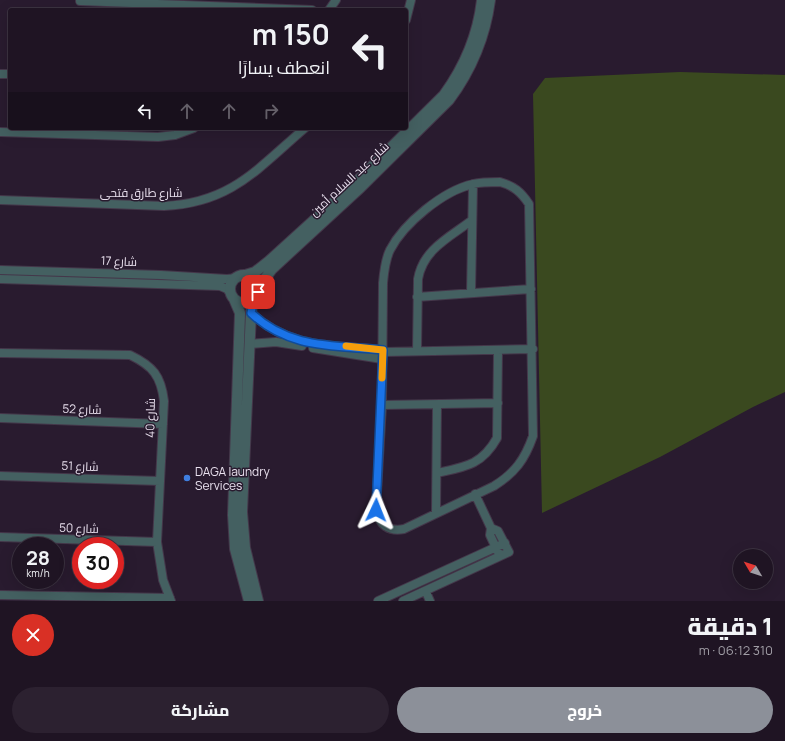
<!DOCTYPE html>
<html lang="ar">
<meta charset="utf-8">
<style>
body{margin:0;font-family:Manrope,Cairo,sans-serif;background:#2c2130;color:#f1f3f6;direction:rtl;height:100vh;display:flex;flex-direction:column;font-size:15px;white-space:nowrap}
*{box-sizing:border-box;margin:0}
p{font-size:13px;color:#a19ea6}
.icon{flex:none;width:22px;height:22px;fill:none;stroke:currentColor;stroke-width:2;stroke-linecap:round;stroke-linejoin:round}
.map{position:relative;height:601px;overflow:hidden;direction:ltr}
.panel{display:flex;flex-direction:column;background:#1f1423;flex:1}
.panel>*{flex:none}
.top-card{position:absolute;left:8px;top:8px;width:400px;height:122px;border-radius:4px;box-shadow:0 4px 16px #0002,0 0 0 1px #3c3341;direction:rtl;background:#1f1423;color:#f1f3f6;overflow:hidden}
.needle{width:26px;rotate:309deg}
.fabs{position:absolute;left:733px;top:549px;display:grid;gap:8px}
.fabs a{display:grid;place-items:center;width:40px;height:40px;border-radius:50%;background:#1f1423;box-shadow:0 4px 16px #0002,0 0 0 1px #3c3341;font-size:20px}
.speed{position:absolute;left:12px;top:537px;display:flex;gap:8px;font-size:20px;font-weight:700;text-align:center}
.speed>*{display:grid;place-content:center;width:52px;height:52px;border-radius:50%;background:#1f1423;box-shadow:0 4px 16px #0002,0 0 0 1px #3c3341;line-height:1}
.speed small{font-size:10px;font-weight:400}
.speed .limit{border:6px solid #d22;background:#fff;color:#111}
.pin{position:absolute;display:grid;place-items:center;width:34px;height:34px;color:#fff;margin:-17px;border-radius:8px;box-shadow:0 2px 6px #0006}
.me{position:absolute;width:44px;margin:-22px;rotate:2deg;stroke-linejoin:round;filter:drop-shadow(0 0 3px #0008)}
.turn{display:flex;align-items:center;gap:14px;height:84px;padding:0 12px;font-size:18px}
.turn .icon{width:52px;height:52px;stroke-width:2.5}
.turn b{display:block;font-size:28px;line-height:34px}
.lanes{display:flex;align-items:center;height:38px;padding:0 12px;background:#0003;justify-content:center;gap:20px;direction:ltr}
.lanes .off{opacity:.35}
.round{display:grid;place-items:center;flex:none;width:42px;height:42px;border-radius:21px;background:#2c2130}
.head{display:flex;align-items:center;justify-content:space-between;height:68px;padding:0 12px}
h1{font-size:24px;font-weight:800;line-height:30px}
.action{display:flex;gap:8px;margin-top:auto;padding:8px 12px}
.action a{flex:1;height:46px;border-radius:24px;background:#8c9099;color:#fff;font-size:16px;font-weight:800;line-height:46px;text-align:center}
.action a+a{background:#2c2130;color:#f1f3f6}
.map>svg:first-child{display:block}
.green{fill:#3a491f}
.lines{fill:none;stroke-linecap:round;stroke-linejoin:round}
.minor-casing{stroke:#44374a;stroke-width:10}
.tertiary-casing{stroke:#44374a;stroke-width:12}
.minor{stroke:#446061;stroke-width:8}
.tertiary{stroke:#446061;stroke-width:10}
.route-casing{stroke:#114b97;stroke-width:10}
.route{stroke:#1a73e8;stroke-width:7}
.slow{stroke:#f59e0b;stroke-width:7}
.shop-dot{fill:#3f7fe0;stroke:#291b2f;stroke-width:1.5}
.labels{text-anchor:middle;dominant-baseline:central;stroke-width:3;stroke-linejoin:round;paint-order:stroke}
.street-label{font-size:12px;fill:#e9e0ee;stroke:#291b2f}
.poi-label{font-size:12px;fill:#e9e0ee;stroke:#291b2f;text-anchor:start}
</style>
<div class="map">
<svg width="785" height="601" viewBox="0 0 785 601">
<rect width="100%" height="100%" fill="#291b2f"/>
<!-- green -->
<path class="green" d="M680 72 785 75V392L753 407 660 457 542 513 533 94 545 78Z"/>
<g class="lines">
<defs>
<path id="minor" d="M80 1 312 10
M329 10 336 0
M406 20 411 0
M0 74H10
M0 132 158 137 175 135 194 128
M500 182C514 186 521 192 529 204L533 436C525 459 515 473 494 486L404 529C389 532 379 525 376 510L382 405 383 283C384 272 385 260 390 250 404 223 443 191 473 184 481 182 491 182 500 182Z
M0 200 164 206C231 203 257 169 305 128
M0 270 161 275 227 279 237 278
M0 279 220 286 227 289 232 295
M471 293 473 184
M417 297 531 289
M251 313C289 349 334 345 383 350
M249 344 276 342 302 346
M313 348 382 359
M417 351 418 279C423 250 448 238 471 221
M383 352 533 349
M0 353 130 355C153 366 161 376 164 401L157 542 163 580 171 601
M382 405 498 403
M0 418 163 424
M437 473C465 467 482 465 497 438L498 350
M0 476 160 481
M475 494 491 528 490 535 498 552
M436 513 437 405
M0 537 157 542
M426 592 430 601
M0 595 170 598
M378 601 505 543
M403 601 509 552 498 531 491 528"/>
<path id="tertiary" d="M230 289a14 14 0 1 1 28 0a14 14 0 1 1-28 0Z
M242 276 255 272 269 261 356 182 444 95C465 66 478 36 482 0
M258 288 272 269 361 187 449 100C472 69 485 38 490 0
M234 299 240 313 233 515 235 549 249 601
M253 299 251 313 242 512 245 548 258 601"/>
</defs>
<!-- minor casing -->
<use href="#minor" class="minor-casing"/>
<!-- tertiary casing -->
<use href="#tertiary" class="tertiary-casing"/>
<!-- minor -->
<use href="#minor" class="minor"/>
<!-- tertiary -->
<use href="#tertiary" class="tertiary"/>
</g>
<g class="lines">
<defs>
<path id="route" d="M258 292 254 299 251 313C289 349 333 345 383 350L376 510"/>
</defs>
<!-- route casing -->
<use href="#route" class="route-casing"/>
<!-- route -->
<use href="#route" class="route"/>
<!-- slow -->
<path class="slow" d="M346 346 383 350 382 378"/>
</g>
<!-- markers -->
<circle class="shop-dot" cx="187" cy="478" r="4"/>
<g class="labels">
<!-- street labels -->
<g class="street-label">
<text transform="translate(349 179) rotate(-43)">شارع عبد السلام أمين</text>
<text x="141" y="192">شارع طارق فتحى</text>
<text transform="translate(119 261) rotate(2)">شارع 17</text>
<text transform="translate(82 409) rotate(2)">شارع 52</text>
<text transform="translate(150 418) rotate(-89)">شارع 40</text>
<text transform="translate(80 466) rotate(2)">شارع 51</text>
<text transform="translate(79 528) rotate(2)">شارع 50</text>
</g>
<!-- poi labels -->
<g class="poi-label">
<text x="195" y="471">DAGA laundry<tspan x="195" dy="14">Services</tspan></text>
</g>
</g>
</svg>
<div class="fabs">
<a><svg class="needle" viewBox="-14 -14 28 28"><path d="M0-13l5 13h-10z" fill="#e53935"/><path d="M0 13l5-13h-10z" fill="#a19ea6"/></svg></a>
</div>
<div class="speed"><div>28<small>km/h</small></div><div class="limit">30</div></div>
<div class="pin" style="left:258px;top:292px;background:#d93025"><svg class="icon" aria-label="arrive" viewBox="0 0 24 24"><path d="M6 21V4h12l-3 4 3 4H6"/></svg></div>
<svg class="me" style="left:376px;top:510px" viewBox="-20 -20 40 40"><path d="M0-17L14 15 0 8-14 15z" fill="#1a73e8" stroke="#fff" stroke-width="4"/></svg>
<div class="top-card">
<div class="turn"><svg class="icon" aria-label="left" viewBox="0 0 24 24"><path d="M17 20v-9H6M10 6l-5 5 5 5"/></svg><div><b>150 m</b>انعطف يسارًا</div></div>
<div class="lanes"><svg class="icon" aria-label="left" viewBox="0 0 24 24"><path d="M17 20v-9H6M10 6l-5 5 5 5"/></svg><svg class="icon off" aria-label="ahead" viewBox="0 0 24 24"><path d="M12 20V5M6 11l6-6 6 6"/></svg><svg class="icon off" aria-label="ahead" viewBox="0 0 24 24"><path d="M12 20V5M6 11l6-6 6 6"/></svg><svg class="icon off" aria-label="right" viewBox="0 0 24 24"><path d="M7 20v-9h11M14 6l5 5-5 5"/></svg></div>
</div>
</div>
<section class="panel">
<div class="head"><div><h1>1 دقيقة</h1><p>310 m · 06:12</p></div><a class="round" style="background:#d93025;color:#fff"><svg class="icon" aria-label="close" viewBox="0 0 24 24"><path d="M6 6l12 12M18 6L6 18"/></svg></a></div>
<div class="action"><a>خروج</a><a>مشاركة</a></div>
</section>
